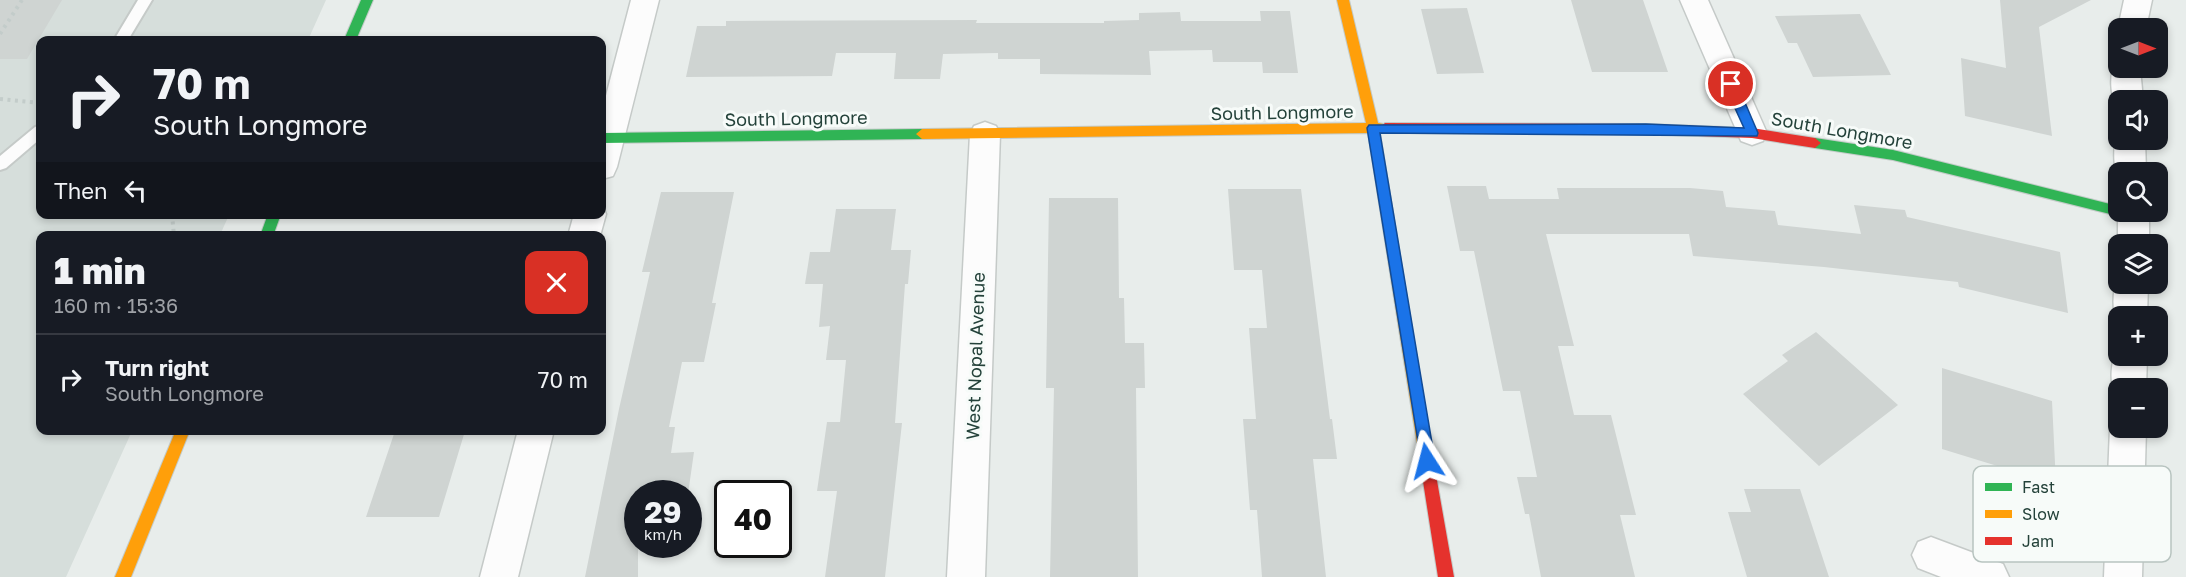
<!DOCTYPE html>
<meta charset="utf-8">
<style>
body{margin:0;font-family:"Golos Text",sans-serif;background:#242831;color:#f1f3f6;height:100vh;display:flex;flex-direction:column;font-size:22px;white-space:nowrap}
*{box-sizing:border-box;margin:0}
p{font-size:20px;color:#9ea1a6}
.icon{flex:none;width:33px;height:33px;fill:none;stroke:currentColor;stroke-width:2;stroke-linecap:round;stroke-linejoin:round}
.map{position:relative;flex:1;overflow:hidden}
.panel{position:absolute;left:36px;top:231px;width:570px;height:204px;display:flex;flex-direction:column;background:#171b24;border-radius:12px;box-shadow:0 3px 9px #0003}
.panel>*{flex:none}
.top-card{position:absolute;left:36px;top:36px;width:570px;height:183px;border-radius:12px;box-shadow:0 3px 9px #0003;background:#171b24;color:#f1f3f6;overflow:hidden}
.needle{width:39px;rotate:90deg}
.buttons{position:absolute;left:2108px;top:18px;display:grid;gap:12px}
.buttons a{display:grid;place-items:center;width:60px;height:60px;border-radius:12px;background:#171b24;box-shadow:0 3px 9px #0003;font-size:30px}
.speed{position:absolute;left:624px;top:480px;display:flex;gap:12px;font-size:30px;font-weight:700;text-align:center}
.speed>*{display:grid;place-content:center;width:78px;height:78px;border-radius:50%;background:#171b24;box-shadow:0 3px 9px #0003;line-height:1}
.speed small{font-size:15px;font-weight:400}
.speed .limit{border:3px solid #111;border-radius:9px;background:#fff;color:#111}
.pin{position:absolute;display:grid;place-items:center;width:51px;height:51px;color:#fff;margin:-26px;border:3px solid #fff;border-radius:50%;box-shadow:0 2px 6px #0007}
.me{position:absolute;width:66px;margin:-33px;rotate:351deg;stroke-linejoin:round;filter:drop-shadow(0 0 4px #0008)}
.turn{display:flex;align-items:center;gap:21px;height:126px;padding:0 18px;font-size:27px}
.turn .icon{width:78px;height:78px;stroke-width:2.5}
.turn b{display:block;font-size:42px;line-height:51px}
.then{display:flex;align-items:center;height:57px;padding:0 18px;background:#0003;gap:12px;font-size:22px}
.round{display:grid;place-items:center;flex:none;width:63px;height:63px;border-radius:12px;background:#242831}
.overview{display:flex;align-items:center;justify-content:space-between;height:102px;padding:0 18px}
h1{font-size:36px;font-weight:800;line-height:45px}
ul{padding:0;list-style:none}
li{display:flex;align-items:center;gap:18px;height:90px;padding:0 18px;border-top:2px solid #363941}
li div{flex:1}
li b{display:block;font-size:22px}
li em{font-style:normal}
.map>svg:first-child{display:block}
.built{fill:#d6dedb}
.building{fill:#cfd4d2}
.lines{fill:none;stroke-linecap:round;stroke-linejoin:round}
.lane-casing{stroke:#c5cac8;stroke-width:4}
.street-casing{stroke:#c5cac8;stroke-width:3}
.fast-casing{stroke:#c3cbc8;stroke-width:2}
.slow-casing{stroke:#c3cbc8;stroke-width:2}
.jam-casing{stroke:#c3cbc8;stroke-width:2}
.path{stroke:#c3ccca;stroke-width:4;stroke-dasharray:3 4.5;stroke-linecap:butt}
.lane{fill:#fcfcfc;fill-rule:evenodd}
.street{fill:#fcfcfc;fill-rule:evenodd}
.fast{fill:#30b455;fill-rule:evenodd}
.slow{fill:#ff9f0a;fill-rule:evenodd}
.jam{fill:#e5322d;fill-rule:evenodd}
.route{fill:#1a73e8;stroke:#114b97;stroke-width:1.5}
.labels{text-anchor:middle;dominant-baseline:central;stroke-width:6;stroke-linejoin:round;paint-order:stroke}
.street-label{font-size:18px;fill:#24423a;stroke:#f7fbf9}
.key{fill:#f7fbf9;stroke:#b8c4c0;stroke-width:1.5}
.key-label{font-size:16px;fill:#24423a}
</style>
<div class="map">
<svg width="2186" height="577" viewBox="0 0 2186 577">
<rect width="100%" height="100%" fill="#e8edeb"/>
<!-- built -->
<path class="built" d="M0 0H326L308 40H40V214L229 215 220 235 40 236V430L132 431 66 577H0Z"/>
<!-- building -->
<path class="building" d="M0 0H62L27 59H0Z
M1571 0H1643L1668 72H1592Z
M2000 0H2091L2039 27 2052 136 1965 116 1961 58 2006 68Z
M1467 8 1484 73 1437 74 1421 9Z
M1260 11H1290L1298 73H1263L1262 62H1213L1212 50 1149 51 1151 75 1040 74V59H998V53L943 54 940 79H894L896 53H836L832 76 686 77 697 26H726V21L977 20 976 23H1104V21L1139 20V13L1180 12 1181 21H1261Z
M1860 14 1891 75 1813 77 1797 43H1788L1775 16Z
M1447 186H1486L1489 199H1559L1557 188H1690L1723 191 1726 207 1775 211 1778 225 1861 234 1854 205 1905 210 1907 217 2060 252 2068 313 1959 287 1958 282 1824 267 1693 256 1689 234H1546L1574 346H1558L1574 415H1611L1636 515H1620L1635 577H1541L1529 514H1525L1517 477H1537L1520 391H1503L1474 251H1460Z
M1228 189H1301L1330 419H1332L1337 459H1313L1326 577H1262L1257 510H1250L1243 419H1256L1249 328H1267L1262 270H1234Z
M661 192H734L712 303H716L704 362H682L669 427H675L671 453 694 452 688 494H638V577H585L619 409 650 272H642Z
M1049 198H1118L1119 298H1124L1125 343H1144L1145 388H1136L1138 577H1050L1054 388H1046Z
M836 209H896L891 250H911L908 284H905L895 423H902L885 577H825L837 491H817L827 422H840L846 360H826L830 326 819 327 823 284H805L810 252H830Z
M1816 332 1898 405 1819 466 1743 394 1788 361 1782 355Z
M1942 368 2052 401 2056 484 1942 449Z
M395 431H465L439 517H366Z
M1744 489H1800L1829 577H1747L1728 512H1751Z"/>
<g class="lines">
<defs>
<path id="lane" d="M138 0H152L128 40H114Z
M40 125V139L6 168 0 170V156L35 127Z"/>
<path id="street" d="M631 0H659L617 167 613 176 602 179V111Z
M1680 0H1708L1767 133 1763 141 1752 145 1741 141Z
M2124 0H2152L2146 28H2118Z
M2116 60H2118V68H2140L2143 100H2118L2117 108C2110 95 2109 73 2116 60Z
M985 122 996 126 1000 134 985 577H947L970 134 974 126Z
M2118 134V140H2145L2146 172H2118V177C2113 166 2113 144 2118 134Z
M602 205 606 214 600 236H568L574 214H602Z
M2118 210 2149 212V244L2118 246Z
M2118 279V284H2148L2147 316H2118V324C2112 312 2112 291 2118 279Z
M2118 345V356H2147L2146 388H2118V399C2108 385 2111 361 2118 345Z
M2118 416V428H2146L2142 577H2104L2110 428Z
M518 430H554L518 577H480Z
M1931 537 2003 564 2009 577H1941L1918 568 1912 555 1918 542Z"/>
<path id="fast" d="M361 0H373L356 40H344Z
M922 129 928 134 922 139 602 143V133Z
M1815 138 1893 150 2118 206V212H2139L2140 215 2139 219 2134 220 1893 160 1815 148 1809 143Z
M268 214H281L273 236H260Z"/>
<path id="slow" d="M1337 0H1349L1378 123 1389 125 1391 128 1389 131 1380 133 1436 475 1434 480 1429 482 1424 480 1422 475 1368 133 922 139 916 134 922 129 1366 123Z
M176 430H190L131 577H115Z"/>
<path id="jam" d="M1385 123 1645 124 1752 128 1815 138 1821 143 1815 148 1752 138 1645 134 1385 133 1379 128Z
M1429 468 1434 470 1436 475 1454 577H1438L1422 475 1424 470Z"/>
</defs>
<!-- lane casing -->
<use href="#lane" class="lane-casing"/>
<!-- street casing -->
<use href="#street" class="street-casing"/>
<!-- fast casing -->
<use href="#fast" class="fast-casing"/>
<!-- slow casing -->
<use href="#slow" class="slow-casing"/>
<!-- jam casing -->
<use href="#jam" class="jam-casing"/>
<!-- path -->
<path class="path" d="M0 34 22 0
M0 99 40 103
M172 214 174 236"/>
<!-- lane -->
<use href="#lane" class="lane"/>
<!-- street -->
<use href="#street" class="street"/>
<!-- fast -->
<use href="#fast" class="fast"/>
<!-- slow -->
<use href="#slow" class="slow"/>
<!-- jam -->
<use href="#jam" class="jam"/>
</g>
<!-- route -->
<path class="route" d="M1731 79 1737 84 1758 133 1757 136 1380 133 1435 461 1433 466 1427 468 1422 466 1367 128 1369 125 1646 124 1744 128 1724 84Z"/>
<g class="labels">
<!-- street labels -->
<g class="street-label">
<text transform="translate(1282 112) rotate(-1)">South Longmore</text>
<text transform="translate(796 118) rotate(-1)">South Longmore</text>
<text transform="translate(1842 130) rotate(10)">South Longmore</text>
<text transform="translate(975 356) rotate(-88)">West Nopal Avenue</text>
</g>
</g>
<!-- legend -->
<rect x="1973" y="466" width="198" height="96" rx="9" class="key"/>
<rect x="1985" y="483" width="27" height="8" fill="#30b455"/>
<rect x="1985" y="510" width="27" height="8" fill="#ff9f0a"/>
<rect x="1985" y="537" width="27" height="8" fill="#e5322d"/>
<g class="key-label">
<text x="2022" y="493">Fast</text>
<text x="2022" y="520">Slow</text>
<text x="2022" y="547">Jam</text>
</g>
</svg>
<div class="buttons">
<a><svg class="needle" viewBox="-14 -14 28 28"><path d="M0-13l5 13h-10z" fill="#e53935"/><path d="M0 13l5-13h-10z" fill="#9ea1a6"/></svg></a>
<a><svg class="icon" aria-label="sound" viewBox="0 0 24 24"><path d="M4 9h4l5-4v14l-5-4H4zM17 9q2 3 0 6"/></svg></a>
<a><svg class="icon" aria-label="search" viewBox="0 0 24 24"><circle cx="10" cy="10" r="6"/><path d="M15 15l6 6"/></svg></a>
<a><svg class="icon" aria-label="layers" viewBox="0 0 24 24"><path d="M12 4l9 5-9 5-9-5zM3 14l9 5 9-5"/></svg></a>
<a>+</a>
<a>−</a>
</div>
<div class="speed"><div>29<small>km/h</small></div><div class="limit">40</div></div>
<div class="pin" style="left:1731px;top:84px;background:#d93025"><svg class="icon" aria-label="arrive" viewBox="0 0 24 24"><path d="M6 21V4h12l-3 4 3 4H6"/></svg></div>
<svg class="me" style="left:1427px;top:461px" viewBox="-20 -20 40 40"><path d="M0-17L14 15 0 8-14 15z" fill="#1a73e8" stroke="#fff" stroke-width="4"/></svg>
<div class="top-card">
<div class="turn"><svg class="icon" aria-label="right" viewBox="0 0 24 24"><path d="M7 20v-9h11M14 6l5 5-5 5"/></svg><div><b>70 m</b>South Longmore</div></div>
<div class="then">Then<svg class="icon" aria-label="left" viewBox="0 0 24 24"><path d="M17 20v-9H6M10 6l-5 5 5 5"/></svg></div>
</div>
<section class="panel">
<div class="overview"><div><h1>1 min</h1><p>160 m · 15:36</p></div><a class="round" style="background:#d93025;color:#fff"><svg class="icon" aria-label="close" viewBox="0 0 24 24"><path d="M6 6l12 12M18 6L6 18"/></svg></a></div>
<ul>
<li><svg class="icon" aria-label="right" viewBox="0 0 24 24"><path d="M7 20v-9h11M14 6l5 5-5 5"/></svg><div><b>Turn right</b><p>South Longmore</p></div><em>70 m</em></li>
</ul>
</section>
</div>
